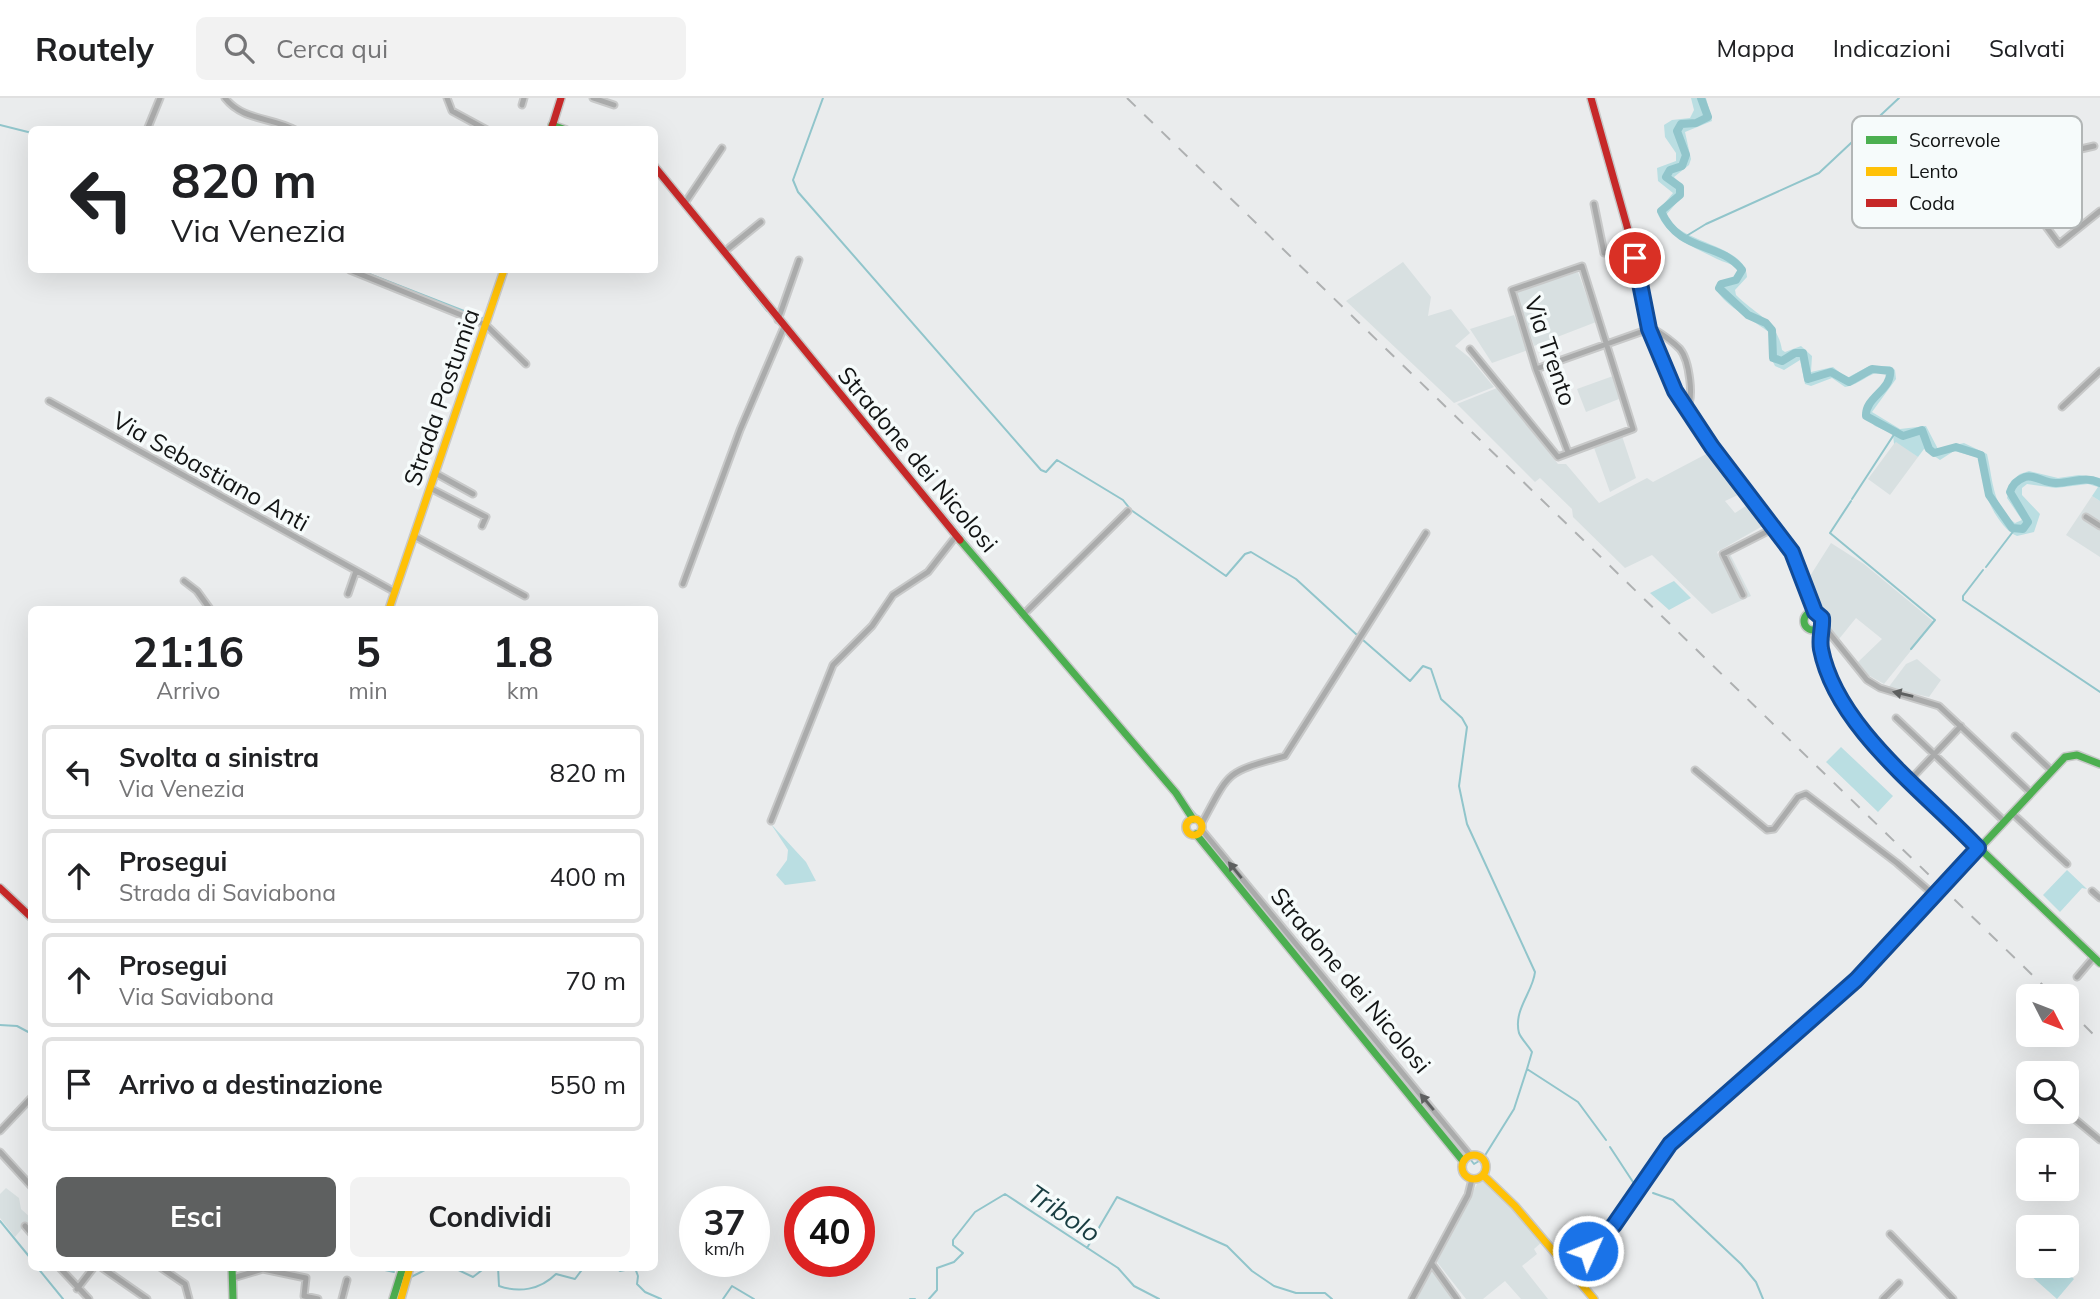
<!DOCTYPE html>
<html lang="it">
<meta charset="utf-8">
<style>
body{margin:0;font-family:Mulish,sans-serif;background:#f2f2f2;color:#202124;height:100vh;display:flex;flex-direction:column;font-size:26px;white-space:nowrap}
*{box-sizing:border-box;margin:0}
p{font-size:23px;color:#757577}
.icon{flex:none;width:38px;height:38px;fill:none;stroke:currentColor;stroke-width:2;stroke-linecap:round;stroke-linejoin:round}
.map{position:relative;flex:1;overflow:hidden}
.panel{position:absolute;left:28px;top:508px;width:630px;height:665px;display:flex;flex-direction:column;background:#fff;border-radius:10px;box-shadow:0 7px 28px #0002}
.panel>*{flex:none}
.guide{position:absolute;left:28px;top:28px;width:630px;height:147px;border-radius:10px;box-shadow:0 7px 28px #0002;background:#fff;color:#202124;overflow:hidden}
.needle{width:46px;rotate:132deg}
.tools{position:absolute;left:2016px;top:886px;display:grid;gap:14px}
.tools a{display:grid;place-items:center;width:63px;height:63px;border-radius:10px;background:#fff;box-shadow:0 7px 28px #0002;font-size:35px}
.speed{position:absolute;left:679px;top:1088px;display:flex;gap:14px;font-size:35px;font-weight:700;text-align:center}
.speed>*{display:grid;place-content:center;width:91px;height:91px;border-radius:50%;background:#fff;box-shadow:0 7px 28px #0002;line-height:1}
.speed small{font-size:18px;font-weight:400}
.speed .limit{border:10px solid #d22;background:#fff;color:#111}
.pin{position:absolute;display:grid;place-items:center;width:60px;height:60px;color:#fff;margin:-30px;border:4px solid #fff;border-radius:50%;box-shadow:0 2px 7px #0007}
.me{position:absolute;width:77px;margin:-38px;rotate:46deg;stroke-linejoin:round;filter:drop-shadow(0 0 5px #0008)}
.turn{display:flex;align-items:center;gap:24px;height:147px;padding:0 28px;font-size:32px}
.turn .icon{width:91px;height:91px;stroke-width:2.5}
.turn b{display:block;font-size:49px;line-height:60px}
.eta{display:flex;justify-content:space-evenly;align-items:center;height:119px;text-align:center}
.eta b{font-size:42px;font-weight:700;line-height:49px}
.action{display:flex;gap:14px;margin-top:auto;padding:14px 28px}
.action a{flex:1;height:80px;border-radius:10px;background:#5e6060;color:#fff;font-size:28px;font-weight:700;line-height:80px;text-align:center}
.action a+a{background:#f2f2f2;color:#202124}
ul{padding:0;list-style:none}
li{display:flex;align-items:center;gap:21px;height:94px;margin:0 14px 10px;padding:0 14px;border:4px solid #e0e0e0;border-radius:10px}
li div{flex:1}
li b{display:block;font-size:26px}
li em{font-style:normal}
header{display:flex;align-items:center;gap:42px;box-sizing:border-box;height:98px;padding:0 35px;background:#fff;border-bottom:2px solid #e0e0e0}
header strong{font-size:33px}
nav{display:flex;gap:38px;margin-inline-start:auto;font-size:24px}
.search{width:490px;height:63px;background:#f2f2f2;display:flex;align-items:center;gap:18px;box-sizing:border-box;padding:0 24px;border-radius:10px;color:#757577;font-size:26px}
.map>svg:first-child{display:block}
.built{fill:#d8e0e1}
.green{fill:#badee2}
.lines{fill:none;stroke-linecap:round;stroke-linejoin:round}
.stream{stroke:#91c5cb;stroke-width:2}
.river{stroke:#91c5cb;stroke-width:8}
.street-casing{stroke:#c8c9c9;stroke-width:9}
.fast-casing{stroke:#c8c9c9;stroke-width:10}
.slow-casing{stroke:#c8c9c9;stroke-width:10}
.jam-casing{stroke:#c8c9c9;stroke-width:10}
.street{stroke:#aaabab;stroke-width:5}
.fast{stroke:#4caf50;stroke-width:7}
.slow{stroke:#ffc107;stroke-width:7}
.jam{stroke:#c62828;stroke-width:7}
.rail{stroke:#aeb0b1;stroke-width:2;stroke-dasharray:12 12;stroke-linecap:butt}
.oneway{fill:#5e6060}
.route-casing{stroke:#114b97;stroke-width:18}
.route{stroke:#1a73e8;stroke-width:12}
.labels{text-anchor:middle;dominant-baseline:central;stroke-width:7;stroke-linejoin:round;paint-order:stroke}
.street-label{font-size:24px;fill:#121414;stroke:#f6fbfb}
.water-label{font-size:26px;font-style:italic;fill:#193d41;stroke:#f6fbfb}
.key{fill:#f6fbfb;stroke:#b2b6b6;stroke-width:2}
.key-label{font-size:19px;fill:#121414}
</style>
<header>
<strong>Routely</strong>
<div class="search"><svg class="icon" aria-label="search" viewBox="0 0 24 24"><circle cx="10" cy="10" r="6"/><path d="M15 15l6 6"/></svg>Cerca qui</div>
<nav><a>Mappa</a><a>Indicazioni</a><a>Salvati</a></nav>
</header>
<div class="map">
<svg width="2100" height="1201" viewBox="0 0 2100 1201">
<rect width="100%" height="100%" fill="#eaeced"/>
<!-- built -->
<path class="built" d="M1403 164 1431 199 1428 218 1451 211 1470 235 1455 248 1470 260 1494 289 1454 305 1346 203Z
M1578 174 1596 224 1534 248 1516 194Z
M1514 217 1528 252 1492 265 1470 231Z
M1613 278 1619 301 1586 314 1577 291Z
M1497 290 1558 366H1566L1599 405 1647 380 1653 384 1712 353 1744 394 1725 403 1735 415 1752 404 1768 425 1717 454 1719 459 1730 456 1751 498 1712 516 1652 457 1625 470 1573 419 1572 411 1540 380 1535 384 1457 306Z
M1622 338 1636 380 1610 394 1593 347Z
M1896 343 1918 359 1890 397 1868 381Z
M2092 398 2100 403V459L2066 437Z
M1831 445 1864 466 1934 524 1884 586 1868 577 1858 564 1882 541 1856 520 1839 541 1820 518 1810 478Z
M1917 561 1941 582 1929 599 1888 590 1906 566Z
M1480 1080 1497 1091 1542 1144 1534 1151 1537 1156 1522 1168 1548 1201H1521L1505 1183 1483 1201H1466L1437 1164Z
M6 1090 19 1100 21 1111 31 1120 15 1139 0 1120V1096Z
M1432 1172 1456 1201H1417Z"/>
<!-- green -->
<path class="green" d="M1691 0H1706L1712 23 1685 34 1691 61 1689 67 1674 79 1683 89 1684 96 1666 117C1679 146 1746 146 1747 179L1735 192 1736 197C1756 217 1777 222 1782 252L1785 254 1801 248 1812 258 1811 274 1833 269 1847 280 1869 268H1890L1895 272 1896 281 1872 314 1900 331 1926 328 1938 351 1964 345 1987 356C1993 381 1992 409 2015 425L2022 422 2007 400 2011 383 2020 376 2029 373 2058 380 2079 377 2100 380V403L2092 398 2098 389 2088 386 2056 390 2027 386 2022 390V397L2040 416 2034 434 2017 438C2000 431 1984 399 1983 382 1982 373 1985 368 1980 360L1954 353 1940 362 1924 351 1918 359 1896 344 1894 346 1893 336 1875 328 1862 315 1889 282 1887 274C1870 272 1861 287 1845 289L1832 280 1811 288 1805 286 1800 262 1784 272 1775 268 1769 256V234C1754 223 1726 208 1717 193L1719 183 1735 180 1740 174C1732 164 1727 166 1717 161 1694 149 1667 140 1657 114L1673 95 1658 83 1657 70 1676 63V55L1665 39 1664 27 1672 22 1690 20 1694 12Z
M1674 483 1691 500 1669 512 1650 495Z
M1841 649 1893 698 1878 714 1826 664Z
M771 726 806 764 816 783 785 787 776 777 787 762 788 752Z
M2067 772 2087 791 2082 790 2060 814 2043 797Z
M2038 1167H2059L2074 1181 2057 1201 2030 1177Z"/>
<g class="lines">
<!-- stream -->
<path class="stream" d="M823 0 793 82 798 94 1041 372 1046 374 1057 362 1123 402 1131 412 1226 478 1245 456 1251 454 1296 481 1357 537
M0 27 32 35
M1683 140 1706 126 1819 75 1899 0
M731 168 767 213
M359 172 482 220
M870 327 1014 501
M1852 401 1895 335
M1851 403 1830 435 1935 522 1911 551
M1986 469 2015 431
M1983 472 1963 498V502L2100 594
M1363 542 1410 583 1423 568 1431 571 1441 601 1462 620 1467 629 1459 688 1467 726 1535 874C1533 894 1513 912 1519 935 1522 942 1528 947 1532 954L1527 971
M1058 554 1097 600
M1189 709 1197 718
M0 927 17 928 32 936
M1610 1049 1633 1084
M1467 1057 1474 1066 1479 1063
M1484 1059 1514 1011 1527 971 1578 1004 1606 1042
M1653 1095 1673 1102 1741 1166 1756 1184 1763 1201
M0 1123 32 1162
M1087 1150 1117 1099 1227 1148 1252 1173 1274 1188 1296 1195H1325L1332 1201
M37 1169 63 1201
M371 1169 394 1174
M452 1169 473 1179 486 1169
M498 1169 499 1188C519 1195 540 1192 556 1176L575 1181 584 1169
M614 1169 620 1173 635 1170 638 1178 637 1186 645 1194 661 1201
M411 1179 431 1169
M723 1201 732 1188 754 1201
M910 1201H915
M929 1201 937 1192V1170L954 1164 963 1155 953 1147V1142L975 1114 1005 1096 1118 1170 1134 1188 1159 1201"/>
<!-- river -->
<path class="river" d="M1701 0 1708 19 1696 25 1681 26 1677 33 1686 57 1682 68 1670 72 1666 79 1680 89V97L1661 113C1680 156 1720 143 1742 172L1736 182 1721 186 1719 190 1748 217 1766 225 1772 232 1773 260 1782 263 1795 255H1803L1808 281 1831 274 1849 284 1872 271 1890 273C1892 292 1865 299 1866 318L1903 338 1922 332 1929 351 1934 355 1956 349 1981 357 1989 397 2012 430 2023 431 2028 424 2010 394C2012 387 2017 382 2025 379 2035 376 2045 386 2057 385 2072 385 2086 377 2100 385"/>
<defs>
<path id="street" d="M225 0C243 23 272 19 295 32
M447 0 452 13 487 32
M593 0 614 7
M522 7 524 0
M147 32 160 0
M1993 71 1997 78 2002 79 2046 59 2094 48
M685 105 722 50
M1594 106 1604 155 1632 146
M2042 123 2059 146 2100 113
M724 154 761 124
M350 172 486 227 526 266
M778 222 799 162
M1470 251 1558 359 1633 331 1582 168 1512 192 1536 271 1568 354
M1536 271 1652 230C1662 236 1672 243 1680 251 1689 262 1695 301 1686 312
M49 303 395 494
M2062 309 2100 273
M435 375 473 396
M430 390 486 419 482 428
M2086 419 2100 428
M414 438 525 498
M184 483 197 493 210 511
M683 486 740 332 784 229
M348 496 356 473
M1743 497 1723 456 1774 430
M1023 517 1128 413
M1822 526 1867 582 1880 590 1939 608 2031 695
M1896 620 2004 723
M2015 638 2052 673
M1695 672 1767 732 1774 731 1798 699 1806 696 1897 765 1934 797
M1911 681 1961 628
M2012 715 2067 766
M771 723 833 567 872 528 893 497 928 474 956 438
M1201 727C1231 671 1225 675 1285 658L1426 435
M1201 731 1470 1057
M2092 793 2100 800
M2077 879 2094 859
M2076 1022 2100 1042
M0 1033 32 999
M0 1054 32 1089
M25 1128 32 1136
M1890 1136 1953 1201
M1432 1166 1457 1201
M59 1169 89 1201
M101 1169 147 1201
M160 1169 185 1186 189 1201
M233 1180 263 1171 306 1180 304 1198 318 1201
M77 1191 94 1169
M342 1201 347 1182
M1412 1201 1468 1097 1472 1081
M1883 1201 1899 1185"/>
<path id="fast" d="M552 27 566 32
M960 442 1176 695 1193 721
M1804 523a9 9 0 1 1 18 0a9 9 0 1 1-18 0Z
M1196 736 1463 1063
M1971 742 2100 865
M1777 951 1856 882 2065 659 2077 657 2100 666
M232 1169 233 1201
M393 1201 403 1169"/>
<path id="slow" d="M1676 294 1689 316 1792 454 1815 514
M389 511 504 172
M1819 530 1827 570 1850 619 1971 742
M1186 729a8 8 0 1 1 16 0a8 8 0 1 1-16 0Z
M1462 1069a12 12 0 1 1 24 0a12 12 0 1 1-24 0Z
M1483 1077 1515 1108 1594 1201
M1569 1171 1614 1127 1670 1046 1777 951
M401 1201 410 1169"/>
<path id="jam" d="M1591 0 1632 146 1649 231 1676 294
M551 32 561 0
M654 68 960 442
M0 790 32 820"/>
</defs>
<!-- street casing -->
<use href="#street" class="street-casing"/>
<!-- fast casing -->
<use href="#fast" class="fast-casing"/>
<!-- slow casing -->
<use href="#slow" class="slow-casing"/>
<!-- jam casing -->
<use href="#jam" class="jam-casing"/>
<!-- street -->
<use href="#street" class="street"/>
<!-- fast -->
<use href="#fast" class="fast"/>
<!-- slow -->
<use href="#slow" class="slow"/>
<!-- jam -->
<use href="#jam" class="jam"/>
<!-- rail -->
<path class="rail" d="M1127 0 2054 898
M2067 910 2100 943"/>
</g>
<!-- one-way arrows -->
<defs><path id="oneway-solid" d="M-6-.8H1V-3.2L6.5 0L1 3.2V.8H-6Z" transform="scale(1.75)"/></defs>
<g class="oneway">
<use href="#oneway-solid" transform="translate(1903 596) rotate(-167)"/>
<use href="#oneway-solid" transform="translate(1235 772) rotate(-129)"/>
<use href="#oneway-solid" transform="translate(1427 1004) rotate(-130)"/>
</g>
<g class="lines">
<defs>
<path id="route" d="M1588 1153 1614 1127 1670 1046 1856 882 1978 750C1924 693 1836 629 1821 551 1819 539 1823 530 1822 520L1815 514 1792 454 1712 349 1675 293 1649 231 1635 160"/>
</defs>
<!-- route casing -->
<use href="#route" class="route-casing"/>
<!-- route -->
<use href="#route" class="route"/>
</g>
<g class="labels">
<!-- street labels -->
<g class="street-label">
<text transform="translate(1551 253) rotate(71)">Via Trento</text>
<text transform="translate(441 299) rotate(-71)">Strada Postumia</text>
<text transform="translate(918 361) rotate(50)">Stradone dei Nicolosi</text>
<text transform="translate(211 373) rotate(29)">Via Sebastiano Anti</text>
<text transform="translate(1351 882) rotate(50)">Stradone dei Nicolosi</text>
</g>
<!-- water labels -->
<g class="water-label">
<text transform="translate(1064 1115) rotate(34)">Tribolo</text>
</g>
</g>
<!-- legend -->
<rect x="1852" y="18" width="230" height="112" rx="10" class="key"/>
<rect x="1866" y="38" width="31" height="8" fill="#4caf50"/>
<rect x="1866" y="69" width="31" height="9" fill="#ffc107"/>
<rect x="1866" y="101" width="31" height="8" fill="#c62828"/>
<g class="key-label">
<text x="1909" y="49">Scorrevole</text>
<text x="1909" y="80">Lento</text>
<text x="1909" y="112">Coda</text>
</g>
</svg>
<div class="tools">
<a><svg class="needle" viewBox="-14 -14 28 28"><path d="M0-13l5 13h-10z" fill="#e53935"/><path d="M0 13l5-13h-10z" fill="#757577"/></svg></a>
<a><svg class="icon" aria-label="search" viewBox="0 0 24 24"><circle cx="10" cy="10" r="6"/><path d="M15 15l6 6"/></svg></a>
<a>+</a>
<a>−</a>
</div>
<div class="speed"><div>37<small>km/h</small></div><div class="limit">40</div></div>
<div class="pin" style="left:1635px;top:160px;background:#d93025"><svg class="icon" aria-label="arrive" viewBox="0 0 24 24"><path d="M6 21V4h12l-3 4 3 4H6"/></svg></div>
<svg class="me" style="left:1588px;top:1153px" viewBox="-20 -20 40 40"><circle r="17" fill="#1a73e8" stroke="#fff" stroke-width="3"/><path d="M0-11L8 9 0 5-8 9z" fill="#fff"/></svg>
<div class="guide">
<div class="turn"><svg class="icon" aria-label="left" viewBox="0 0 24 24"><path d="M17 20v-9H6M10 6l-5 5 5 5"/></svg><div><b>820 m</b>Via Venezia</div></div>
</div>
<section class="panel">
<div class="eta">
<div><b>21:16</b><p>Arrivo</p></div>
<div><b>5</b><p>min</p></div>
<div><b>1.8</b><p>km</p></div>
</div>
<ul>
<li><svg class="icon" aria-label="left" viewBox="0 0 24 24"><path d="M17 20v-9H6M10 6l-5 5 5 5"/></svg><div><b>Svolta a sinistra</b><p>Via Venezia</p></div><em>820 m</em></li>
<li><svg class="icon" aria-label="ahead" viewBox="0 0 24 24"><path d="M12 20V5M6 11l6-6 6 6"/></svg><div><b>Prosegui</b><p>Strada di Saviabona</p></div><em>400 m</em></li>
<li><svg class="icon" aria-label="ahead" viewBox="0 0 24 24"><path d="M12 20V5M6 11l6-6 6 6"/></svg><div><b>Prosegui</b><p>Via Saviabona</p></div><em>70 m</em></li>
<li><svg class="icon" aria-label="arrive" viewBox="0 0 24 24"><path d="M6 21V4h12l-3 4 3 4H6"/></svg><div><b>Arrivo a destinazione</b></div><em>550 m</em></li>
</ul>
<div class="action"><a>Esci</a><a>Condividi</a></div>
</section>
</div>
